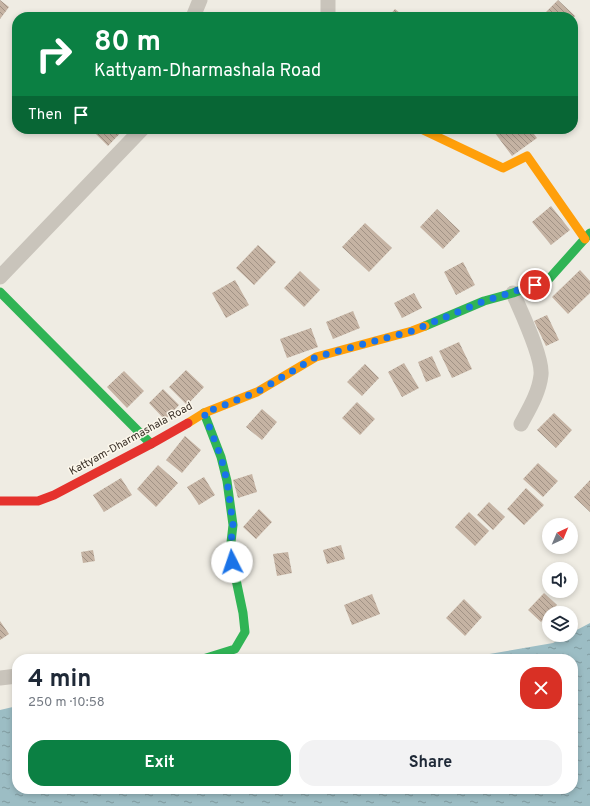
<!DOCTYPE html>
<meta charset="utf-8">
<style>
body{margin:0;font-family:Overpass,sans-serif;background:#f2f2f3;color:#1f2937;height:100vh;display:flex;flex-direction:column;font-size:15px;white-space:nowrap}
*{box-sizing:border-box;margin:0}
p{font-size:13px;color:#747a83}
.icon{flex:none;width:22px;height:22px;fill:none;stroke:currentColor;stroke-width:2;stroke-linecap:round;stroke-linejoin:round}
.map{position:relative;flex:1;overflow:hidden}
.drawer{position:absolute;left:12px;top:654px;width:566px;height:140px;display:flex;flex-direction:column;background:#fff;border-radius:16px;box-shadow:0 2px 6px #0003}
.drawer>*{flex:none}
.guide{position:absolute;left:12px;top:12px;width:566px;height:122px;border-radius:16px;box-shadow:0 2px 6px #0003;background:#0b8043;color:#fff;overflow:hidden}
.needle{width:26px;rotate:44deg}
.controls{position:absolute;left:542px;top:518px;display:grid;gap:8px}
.controls a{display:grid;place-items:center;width:36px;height:36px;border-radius:50%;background:#fff;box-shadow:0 2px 6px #0003;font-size:20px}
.pin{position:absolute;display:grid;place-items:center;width:34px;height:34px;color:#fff;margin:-17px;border:2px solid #fff;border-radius:50%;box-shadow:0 1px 4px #0007}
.me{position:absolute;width:44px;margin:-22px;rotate:356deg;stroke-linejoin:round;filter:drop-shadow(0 0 3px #0008)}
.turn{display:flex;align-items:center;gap:14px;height:84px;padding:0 16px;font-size:18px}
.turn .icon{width:52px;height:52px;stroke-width:2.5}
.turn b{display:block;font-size:28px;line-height:34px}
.then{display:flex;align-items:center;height:38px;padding:0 16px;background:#0003;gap:8px;font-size:15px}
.round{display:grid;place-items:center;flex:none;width:42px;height:42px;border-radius:16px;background:#f2f2f3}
.overview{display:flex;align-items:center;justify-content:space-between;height:68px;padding:0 16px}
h1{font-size:24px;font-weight:700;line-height:30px}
.button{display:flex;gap:8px;margin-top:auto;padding:8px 16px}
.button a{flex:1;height:46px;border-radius:16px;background:#0b8043;color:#fff;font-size:16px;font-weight:700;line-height:46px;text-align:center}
.button a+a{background:#f2f2f3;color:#1f2937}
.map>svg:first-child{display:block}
.water{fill:url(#water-ripples)}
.building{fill:url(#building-back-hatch)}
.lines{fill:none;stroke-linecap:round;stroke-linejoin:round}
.street{stroke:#c9c4bb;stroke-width:15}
.fast{stroke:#30b455;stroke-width:9}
.slow{stroke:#ff9f0a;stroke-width:9}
.jam{stroke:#e5322d;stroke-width:9}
.route{stroke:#1a73e8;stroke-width:7;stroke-dasharray:0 12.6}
.labels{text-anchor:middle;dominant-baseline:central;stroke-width:3;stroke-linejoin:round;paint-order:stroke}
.street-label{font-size:11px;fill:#3b3229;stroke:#fcf7eb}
</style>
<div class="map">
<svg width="590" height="806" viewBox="0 0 590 806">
<defs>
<pattern id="water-ripples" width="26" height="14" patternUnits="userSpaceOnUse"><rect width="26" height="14" fill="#9cbdc4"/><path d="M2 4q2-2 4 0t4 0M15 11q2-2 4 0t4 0" fill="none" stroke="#809a9f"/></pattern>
<pattern id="building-back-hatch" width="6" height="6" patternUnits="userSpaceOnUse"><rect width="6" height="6" fill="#c5b3a3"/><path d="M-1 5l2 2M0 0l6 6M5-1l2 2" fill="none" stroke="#a19285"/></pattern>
</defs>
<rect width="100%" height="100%" fill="#efece3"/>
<!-- water -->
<path class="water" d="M590 623V806H0V710L17 706V789H573V659H460L553 643 567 635H571V633Z"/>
<!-- building -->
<path class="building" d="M0 0 9 7 0 19Z
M558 0 575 16 574 17H541Z
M395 9 405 17H388Z
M98 129H124L108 146 95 133Z
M492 129H530L537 138 512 156Z
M551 206 570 230 551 245 532 222Z
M437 209 460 231 443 249 420 227Z
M365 223 392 248 369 272 342 247Z
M258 245 276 262 254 285 236 268Z
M463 262 475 285 456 295 444 272Z
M580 270 590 281V293L568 314 552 297Z
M300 271 320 290 304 307 284 288Z
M235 280 249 305 226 318 212 293Z
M414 293 422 308 402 318 394 303Z
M353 311 360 328 333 339 326 322Z
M547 315 559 340 546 346 534 321Z
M311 328 318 347 287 358 280 339Z
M459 342 472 369 452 378 439 351Z
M432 356 441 376 426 382 418 362Z
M404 363 419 388 402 397 388 372Z
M365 364 379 378 362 396 347 382Z
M186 370 204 387 187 405 169 387Z
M124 371 144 391 127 408 107 387Z
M163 389 179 405 165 420 149 403Z
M357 402 375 419 360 435 342 418Z
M262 409 277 422 262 440 246 427Z
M554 413 572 430 556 448 537 430Z
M185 436 201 450 182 473 166 460Z
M538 463 558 481 543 497 523 479Z
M158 465 178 483 156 507 137 489Z
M252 474 257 492 238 498 233 480Z
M204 477 215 495 199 505 187 487Z
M121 478 132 495 104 512 93 495Z
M590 480V512L574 497Z
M526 488 544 505 524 525 507 509Z
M489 502 505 517 493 530 477 515Z
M259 509 272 522 256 539 243 527Z
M469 512 489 531 475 546 455 527Z
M341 545 345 559 327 564 323 550Z
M93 550 95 561 83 563 81 552Z
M288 552 292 573 277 576 273 554Z
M544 593 557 605 541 622 528 610Z
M372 594 380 614 352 625 344 605Z
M464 599 482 617 465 636 446 618Z
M0 621 9 634 0 640Z"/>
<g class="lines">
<!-- street -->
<path class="street" d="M193 17 200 0
M328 17V0
M0 277 142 129
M513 293C521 312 543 357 541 375 539 393 529 409 521 424
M0 678 17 676"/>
<!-- fast -->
<path class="fast" d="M0 292 151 444
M425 326 484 301 513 293 548 280 590 233
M203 659 235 649 245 632 243 613 230 551 233 525 227 481 221 457 204 413"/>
<!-- slow -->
<path class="slow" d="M421 129 503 168 527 156 585 239
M188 423 204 413 257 392 316 357 412 331 425 326"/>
<!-- jam -->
<path class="jam" d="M0 501H38L54 495 151 444 188 423"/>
</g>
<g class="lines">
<!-- route -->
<path class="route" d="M232 562 230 551 233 525 227 481 221 457 204 413 257 392 316 357 412 331 484 301 535 285"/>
</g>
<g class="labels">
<!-- street labels -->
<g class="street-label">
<text transform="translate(131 439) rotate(-29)">Kattyam-Dharmashala Road</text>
</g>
</g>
</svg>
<div class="controls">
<a><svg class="needle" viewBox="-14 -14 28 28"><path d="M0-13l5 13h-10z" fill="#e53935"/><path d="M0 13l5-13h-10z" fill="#747a83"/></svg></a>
<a><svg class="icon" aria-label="sound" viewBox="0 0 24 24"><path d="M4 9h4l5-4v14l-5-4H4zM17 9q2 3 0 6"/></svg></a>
<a><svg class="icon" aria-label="layers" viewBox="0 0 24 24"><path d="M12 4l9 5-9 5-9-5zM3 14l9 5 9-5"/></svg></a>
</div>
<div class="pin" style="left:535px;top:285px;background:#d93025"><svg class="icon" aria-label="arrive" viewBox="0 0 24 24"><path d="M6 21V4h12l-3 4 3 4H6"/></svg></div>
<svg class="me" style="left:232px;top:562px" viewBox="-20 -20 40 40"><circle r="19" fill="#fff"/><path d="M0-13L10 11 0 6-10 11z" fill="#1a73e8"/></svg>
<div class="guide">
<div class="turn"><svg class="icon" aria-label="right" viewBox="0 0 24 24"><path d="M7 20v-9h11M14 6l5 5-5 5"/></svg><div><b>80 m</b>Kattyam-Dharmashala Road</div></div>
<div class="then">Then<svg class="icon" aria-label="arrive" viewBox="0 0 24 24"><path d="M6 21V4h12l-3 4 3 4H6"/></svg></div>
</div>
<section class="drawer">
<div class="overview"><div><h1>4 min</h1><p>250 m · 10:58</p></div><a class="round" style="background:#d93025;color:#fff"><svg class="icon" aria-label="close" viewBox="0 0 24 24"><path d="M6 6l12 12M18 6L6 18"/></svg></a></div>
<div class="button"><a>Exit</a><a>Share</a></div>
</section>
</div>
